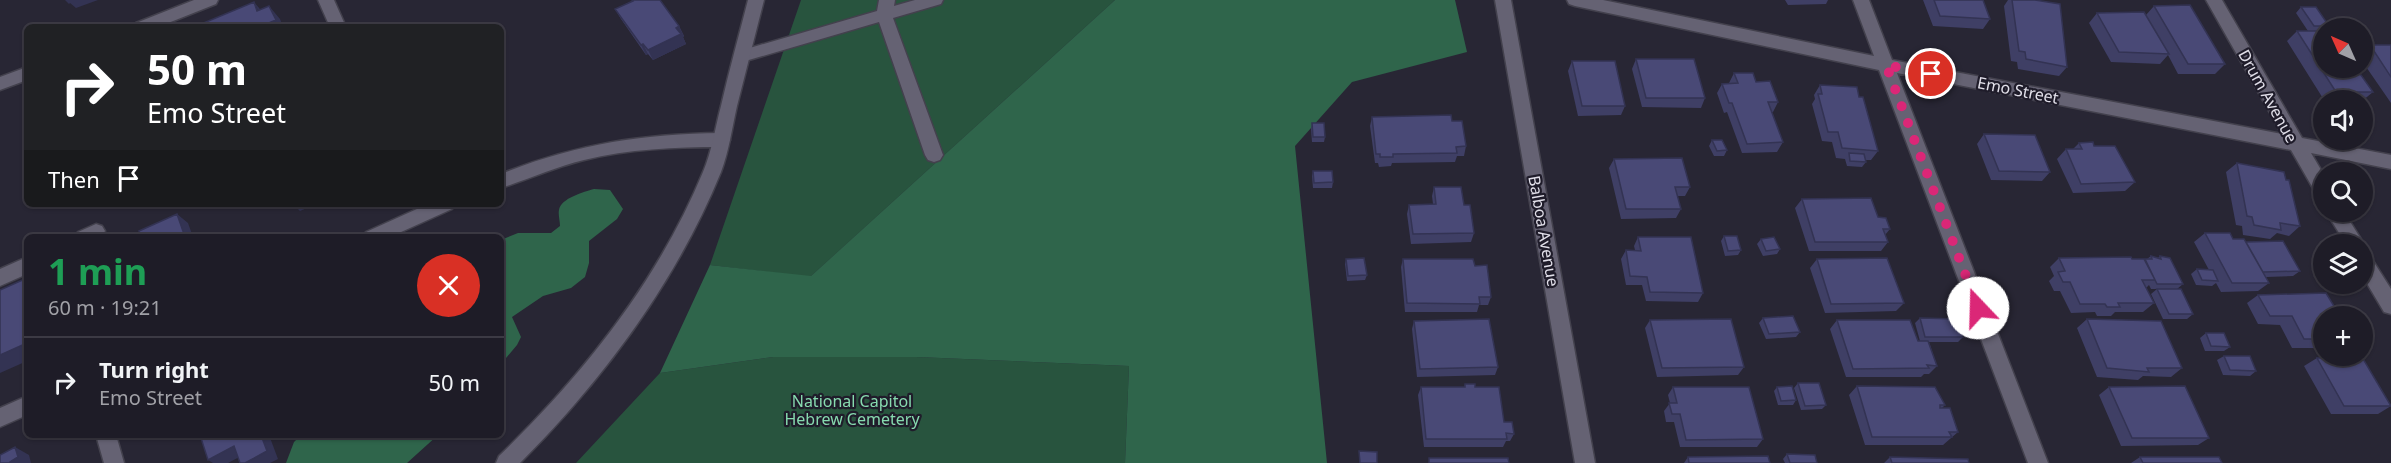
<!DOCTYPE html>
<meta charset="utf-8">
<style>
body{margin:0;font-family:"Noto Sans",sans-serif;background:#26252f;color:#f1f3f6;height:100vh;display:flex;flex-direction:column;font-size:22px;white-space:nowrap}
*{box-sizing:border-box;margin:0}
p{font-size:20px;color:#a1a1a7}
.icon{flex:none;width:33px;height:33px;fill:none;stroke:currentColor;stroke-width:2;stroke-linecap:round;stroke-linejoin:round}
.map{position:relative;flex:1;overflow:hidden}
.drawer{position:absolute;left:24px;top:234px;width:480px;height:204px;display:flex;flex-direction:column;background:#1e1c27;border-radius:9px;box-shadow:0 2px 4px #0004,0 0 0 2px #3c3a44}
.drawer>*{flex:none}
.top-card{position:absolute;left:24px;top:24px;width:480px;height:183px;border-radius:9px;box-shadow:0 2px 4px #0004,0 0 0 2px #3c3a44;background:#202124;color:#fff;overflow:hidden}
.needle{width:39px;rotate:315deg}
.fabs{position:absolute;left:2313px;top:18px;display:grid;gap:12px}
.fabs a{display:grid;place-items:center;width:60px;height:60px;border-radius:50%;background:#1e1c27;box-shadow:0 2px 4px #0004,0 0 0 2px #3c3a44;font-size:30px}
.pin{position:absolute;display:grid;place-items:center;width:51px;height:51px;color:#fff;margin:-26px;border:3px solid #fff;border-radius:50%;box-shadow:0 2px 6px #0007}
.me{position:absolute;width:66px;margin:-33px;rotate:339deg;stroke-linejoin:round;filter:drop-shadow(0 0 4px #0008)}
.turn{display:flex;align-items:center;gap:21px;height:126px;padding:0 24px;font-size:27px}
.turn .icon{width:78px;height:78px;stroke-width:2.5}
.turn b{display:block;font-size:42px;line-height:51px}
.then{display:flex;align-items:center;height:57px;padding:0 24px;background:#0003;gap:12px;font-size:22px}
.round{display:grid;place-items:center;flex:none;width:63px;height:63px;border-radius:32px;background:#26252f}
.headline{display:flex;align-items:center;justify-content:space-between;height:102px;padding:0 24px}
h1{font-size:36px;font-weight:700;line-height:45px;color:#1e9e55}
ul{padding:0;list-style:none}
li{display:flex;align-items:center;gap:18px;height:90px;padding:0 24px;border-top:2px solid #3c3a44}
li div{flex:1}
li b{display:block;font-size:22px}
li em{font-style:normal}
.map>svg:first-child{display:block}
.green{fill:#28543e}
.forest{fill:#2f654b}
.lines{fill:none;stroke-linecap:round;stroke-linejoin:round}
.lane-casing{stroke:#43414d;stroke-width:3}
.street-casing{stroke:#43414d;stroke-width:3}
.secondary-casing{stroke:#43414d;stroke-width:3}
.lane{fill:#656273;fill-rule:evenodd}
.street{fill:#656273;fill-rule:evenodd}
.secondary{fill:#656273;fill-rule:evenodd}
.wall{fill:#3f3f65}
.shaded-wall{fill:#333353}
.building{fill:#494976;stroke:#333353;stroke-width:1.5}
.route{stroke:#db2777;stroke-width:10;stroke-dasharray:0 18}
.labels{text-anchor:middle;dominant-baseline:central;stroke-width:4.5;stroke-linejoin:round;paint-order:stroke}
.street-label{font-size:16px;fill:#e1dfe9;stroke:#1f1c2a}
.park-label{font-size:16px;fill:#87daaf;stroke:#1f1c2a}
</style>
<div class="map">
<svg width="2391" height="463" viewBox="0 0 2391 463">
<rect width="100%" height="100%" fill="#282634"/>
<!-- green -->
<path class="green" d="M801 0H1115L810 277 710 265Z
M773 357H917L1129 366 1125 463H576L660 373Z"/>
<!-- forest -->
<path class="forest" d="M1115 0H1455L1467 52 1352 82 1295 146 1327 463H1125L1129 366 917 357H773L660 373 710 265 811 276Z
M594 189 610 190 623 209 617 219 589 241V263L585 277 571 288 543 296 512 317 521 337 517 345 501 364V240L518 233H551L560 226C560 221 558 214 559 210 561 198 584 192 594 189Z
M301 435H438L407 463H286L294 442Z"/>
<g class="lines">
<defs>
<path id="lane" d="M879 0H895L894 6 915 0H943L941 4 893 18 943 155 940 160 934 162 928 160 925 155 879 22 742 62 736 60 734 56 736 52 877 11Z
M96 224 102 226 105 231 102 236 75 237 78 232Z
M27 257V274L0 286V269Z
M96 435H116L124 463H104Z"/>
<path id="street" d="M194 0H218L216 4 158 27H134L136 23Z
M318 0H334L346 27H330Z
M1495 0H1511L1595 463H1575Z
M1567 0H1603L1874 56 1853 0H1869L1892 60 2282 134 2206 0H2222L2302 138 2391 155V169L2311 153 2324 175V199L2318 197 2291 150 1897 73 2048 463H2028L1879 70 1575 6 1569 4Z
M27 67V80L0 90V77Z
M721 133 727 135 730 140 727 145 721 147C675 147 629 149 584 160 555 167 529 179 501 188V174C575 144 642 134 721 133Z
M428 204H455L452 209 390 237H363L366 232Z
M2326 212H2344L2364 244 2362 247V244H2346Z
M2362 251 2368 253 2391 289V314L2384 312 2362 275Z
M27 396V415L0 427V408Z"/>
<path id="secondary" d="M748 0H764C755 35 746 71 737 106 732 128 729 151 721 172 676 282 603 380 520 463H496L499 456C583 375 658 281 703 172 712 151 715 128 721 106 729 71 739 35 748 0Z"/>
</defs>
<!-- lane casing -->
<use href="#lane" class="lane-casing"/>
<!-- street casing -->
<use href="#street" class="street-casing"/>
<!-- secondary casing -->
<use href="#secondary" class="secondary-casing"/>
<!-- lane -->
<use href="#lane" class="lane"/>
<!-- street -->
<use href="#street" class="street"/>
<!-- secondary -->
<use href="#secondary" class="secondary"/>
</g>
<!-- wall -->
<path class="wall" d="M632 0H660L679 26 684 36 683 37 686 44 653 60 648 54 646 55 621 19 615 9 632 1Z
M1785 0H1828L1826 4 1788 5Z
M1923 0H1983L1990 19 1983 29 1933 26Z
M2008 0H2035L2067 67 2059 76 2018 69 2017 62 2011 61 2004 6Z
M2154 6 2225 64 2215 74H2178L2168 55 2160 64 2111 62 2089 23 2097 13 2146 15Z
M2301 7 2329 26 2326 28H2324V68L2373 92 2362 101 2324 100 2287 41 2297 31H2308L2296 13Z
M2370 45H2391V103L2362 61V51Z
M1636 59 1705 98 1701 108 1642 107 1632 69Z
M1572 61 1625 106 1621 115 1578 116 1568 71Z
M1734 73 1756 82 1778 102 1773 112H1771L1783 142 1777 152 1742 153 1727 112 1724 113 1717 93 1722 84 1729 83Z
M1820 85 1859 97 1878 151 1871 160H1865L1866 162 1862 167 1847 166 1845 159 1836 158 1832 142 1822 141 1812 104 1815 99 1814 95Z
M1372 117 1452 121 1466 146 1464 156H1457L1455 162 1392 163 1391 166 1379 167 1378 163H1375L1370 126Z
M1312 123 1325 137 1324 142H1312L1311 129Z
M1984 134 2050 172 2042 181 1991 180 1977 144Z
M1712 140 1727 150 1724 156H1714L1709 146Z
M2079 143 2094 146 2135 182 2125 191 2073 193 2057 159 2066 149H2073Z
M1614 159 1690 187 1685 196H1677L1681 209 1676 218 1621 219 1609 168Z
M2237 163 2286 180 2300 226 2289 236 2277 233 2270 239 2243 235 2242 226 2236 225 2226 172Z
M1313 171 1333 182 1332 188H1313L1312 176Z
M1434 187 1464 205 1474 233 1471 242 1411 244 1407 214 1409 205 1433 204 1432 196Z
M1802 199 1878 217 1890 229 1885 235 1888 242 1881 251H1809L1795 208Z
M2205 233 2246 242 2300 271 2293 276 2266 277 2269 283 2258 291 2221 292 2216 283 2212 286 2196 285 2191 274 2197 269 2209 270 2194 242Z
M1724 236 1741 250 1738 255 1725 256 1721 241Z
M1638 237 1703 293 1698 302 1646 301 1642 285H1626L1621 259 1626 250H1635L1634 246Z
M1761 239 1780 249 1777 254 1763 256 1757 244Z
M2151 256 2158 258 2160 256 2183 284 2177 289H2151L2149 285 2146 288 2154 303 2143 312H2115L2111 316H2097L2095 312 2071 313 2060 291H2054L2049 281 2054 276 2050 267 2059 258 2147 259Z
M1346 259 1367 275 1365 280 1347 281 1345 264Z
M1403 259 1475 266 1491 297 1488 305H1479L1477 312H1405L1401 267Z
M1817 259 1904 303 1896 311 1825 313 1810 268Z
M2157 289 2193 314 2187 319H2163L2151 294Z
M2258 295 2324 316V348H2292L2280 325 2258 324 2247 303Z
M1763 318 1800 332 1796 337 1766 339 1759 323Z
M1920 318 1963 337 1958 342H1929L1937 366 1929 374H1924L1921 377H1846L1830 329 1837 320 1920 341 1915 323Z
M2087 319 2182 368 2171 377 2143 376 2138 380 2097 377 2077 328Z
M1650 320 1744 367 1738 375 1657 377 1645 328Z
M1414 321 1498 367 1495 375 1417 377 1412 329Z
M2206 333 2230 347 2224 351H2205L2200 338Z
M2224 356 2256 371 2250 376 2223 375 2217 360Z
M2329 356H2337L2391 406 2378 414H2331L2304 366 2317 358H2326Z
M1798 383 1826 405 1822 409 1801 410 1794 388Z
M1465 384 1475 387 1514 434 1510 441H1506L1503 447H1424L1418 395 1421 387H1464Z
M1857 386 1945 405 1942 408 1958 432 1943 445H1865L1849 395Z
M1673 387 1763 439 1757 447H1680L1674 422H1666L1664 411 1670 403 1668 395Z
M1777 387 1796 400 1793 405H1778L1774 391Z
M2109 387 2209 438 2198 445 2121 446 2099 395Z
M1787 454 1817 463H1785L1783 459Z
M1688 457 1770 463H1684Z
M1890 457 1969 463H1884Z
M2140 457 2222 463H2131Z"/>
<!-- shaded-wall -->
<path class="shaded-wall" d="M65 0H98L76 8 70 3 69 4Z
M254 2 265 15 269 6 280 19 283 27H265Z
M679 26 684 36 683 37 686 44 653 60 648 50Z
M643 44 648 54 646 55 641 45Z
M501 117 506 126 501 128Z
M293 204H316L300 211Z
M177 214 188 223 193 237H185Z
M27 343V361L0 373V355Z
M261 435H269L278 459 270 463H245Z
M234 446 245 454 228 463H213L208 460Z
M15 447 29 455 31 463H10Z"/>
<!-- building -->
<path class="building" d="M632 0H660L679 26 676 28 681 34 648 50 643 44 641 45 615 9 633 1Z
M1934 0H1983L1990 19 1940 16Z
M2012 0H2035L2060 4 2067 67 2026 59 2025 52 2019 51Z
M254 2 257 11 269 6 276 20 264 25 265 27H194Z
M2190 5 2225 64H2188L2154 6Z
M2301 7H2316L2329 26H2314Z
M2144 12 2169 54 2119 52 2097 13Z
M2297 31H2324V68H2356L2373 92H2336Z
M2370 45H2391V77Z
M1636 59H1694L1705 98H1646Z
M1572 61H1615L1625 106H1582Z
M1734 73H1753L1756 82 1770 81 1778 102H1768L1783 142 1747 144 1732 103H1729L1722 84 1738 83Z
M1820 85 1857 87 1859 97H1863L1878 151 1842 148 1838 132H1828L1818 94H1822Z
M1451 115 1452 121H1462L1466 146 1456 147 1457 153 1393 154V157H1380V154H1376L1372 117Z
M1312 123H1324L1325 137H1313Z
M1984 134 2035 135 2050 172 1999 171Z
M1712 140H1722L1727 150 1717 151Z
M2093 142 2094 146H2115L2135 182 2081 184 2066 149H2082L2079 143Z
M1849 153 1864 154 1866 162 1850 161Z
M1682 158 1690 187H1675L1681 209H1626L1614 159Z
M2237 163 2284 172 2286 180H2289L2300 226 2280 223 2281 230 2254 225 2252 217 2247 216Z
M1313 171H1332L1333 182 1314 183Z
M1434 187H1461L1464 205H1470L1474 233 1413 234 1409 205 1436 204Z
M1871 198 1878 217 1886 218 1890 229H1883L1888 242H1815L1802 199Z
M177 214 185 237H141L139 231Z
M2205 233H2230L2233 239H2244L2269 283H2232Z
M1724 236H1737L1741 250 1728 251Z
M1638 237H1691L1703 293 1650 292 1647 277 1630 276 1626 250 1641 251Z
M1774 237 1780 249 1766 251 1761 239Z
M2283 241 2300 271 2263 272 2246 242Z
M2151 256 2161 259 2160 256 2170 258 2183 284H2157L2145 259H2152Z
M2131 257 2132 259H2144L2155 280H2142L2154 303H2118L2120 307H2107L2105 304H2080L2070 282H2063L2058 272 2065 271 2059 258Z
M1364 258 1367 275 1348 276 1346 259Z
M1887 258 1904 303 1831 304 1817 259Z
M1403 259H1473L1475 266 1487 265 1491 297H1479L1480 304 1407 303Z
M2197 269 2213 270 2218 281 2202 280Z
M27 278V343L0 355V290Z
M2157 289H2181L2193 314H2169Z
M2326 293 2340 316H2324V339H2304L2292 316H2270L2258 295Z
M1793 316 1800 332 1769 334 1763 318Z
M1920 318 1957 319 1963 337H1925Z
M1489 319 1498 367 1420 369 1414 321Z
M1731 319 1744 367 1662 368 1650 320Z
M2087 319 2161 321 2182 368H2147L2149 372 2107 368Z
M1837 320H1910L1918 341H1928L1937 366 1927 365 1929 368 1853 369Z
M2206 333H2224L2230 347 2211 346Z
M2224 356H2250L2256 371 2230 370Z
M2337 356H2344L2345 357H2362L2391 406H2344L2317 358 2338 357Z
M1798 383H1819L1826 405 1805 406Z
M1465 384H1475V387H1499L1504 422H1512L1514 434 1506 433 1507 439H1426L1421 387H1465Z
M1792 386 1796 400 1781 401 1777 387Z
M1857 386 1935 387 1945 405H1940V408H1950L1958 432H1949L1952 437H1872Z
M2185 386 2209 438H2132L2109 387Z
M1673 387H1749L1763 439 1686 440 1680 414H1672L1669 403H1677Z
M200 435H261L267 451 245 463H240L234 446 208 460Z
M15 447 18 457 10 462V463H0V455Z
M1359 451 1377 452V463H1360Z
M1787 454 1815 455 1817 463H1790Z
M1768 456 1770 463H1689L1688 457Z
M1890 457 1968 459 1969 463H1892Z
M2140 457H2219L2222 463H2143Z
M1429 458H1508L1509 463H1429Z"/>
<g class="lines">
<!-- route -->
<path class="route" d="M1931 74 1886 65 1978 308"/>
</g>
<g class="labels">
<!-- street labels -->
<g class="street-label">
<text transform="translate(2018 90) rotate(11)">Emo Street</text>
<text transform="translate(2268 96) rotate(61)">Drum Avenue</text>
<text transform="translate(1544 231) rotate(80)">Balboa Avenue</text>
</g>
<!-- park labels -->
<g class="park-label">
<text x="852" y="401">National Capitol<tspan x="852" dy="18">Hebrew Cemetery</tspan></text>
</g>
</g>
</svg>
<div class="fabs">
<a><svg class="needle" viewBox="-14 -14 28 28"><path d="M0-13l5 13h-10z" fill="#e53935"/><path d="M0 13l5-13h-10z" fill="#a1a1a7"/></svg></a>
<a><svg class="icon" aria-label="sound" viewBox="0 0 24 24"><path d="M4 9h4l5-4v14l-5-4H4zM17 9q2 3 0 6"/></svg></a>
<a><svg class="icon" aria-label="search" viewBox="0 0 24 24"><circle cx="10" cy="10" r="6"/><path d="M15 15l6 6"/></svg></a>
<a><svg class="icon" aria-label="layers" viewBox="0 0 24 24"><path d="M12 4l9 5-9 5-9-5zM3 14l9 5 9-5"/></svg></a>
<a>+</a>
</div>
<div class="pin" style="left:1931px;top:74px;background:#d93025"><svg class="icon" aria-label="arrive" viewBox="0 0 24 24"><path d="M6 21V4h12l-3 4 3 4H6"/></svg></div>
<svg class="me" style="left:1978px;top:308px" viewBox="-20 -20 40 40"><circle r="19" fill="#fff"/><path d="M0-13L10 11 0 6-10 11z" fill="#db2777"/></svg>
<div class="top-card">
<div class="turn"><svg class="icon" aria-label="right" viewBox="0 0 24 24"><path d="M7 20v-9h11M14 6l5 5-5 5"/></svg><div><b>50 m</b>Emo Street</div></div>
<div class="then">Then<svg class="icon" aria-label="arrive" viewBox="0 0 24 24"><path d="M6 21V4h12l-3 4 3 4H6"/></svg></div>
</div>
<section class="drawer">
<div class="headline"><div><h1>1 min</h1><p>60 m · 19:21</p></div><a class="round" style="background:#d93025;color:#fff"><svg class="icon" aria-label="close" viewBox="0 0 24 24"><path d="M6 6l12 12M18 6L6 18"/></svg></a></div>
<ul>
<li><svg class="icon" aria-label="right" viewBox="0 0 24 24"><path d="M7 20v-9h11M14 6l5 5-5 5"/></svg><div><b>Turn right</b><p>Emo Street</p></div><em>50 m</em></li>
</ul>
</section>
</div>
